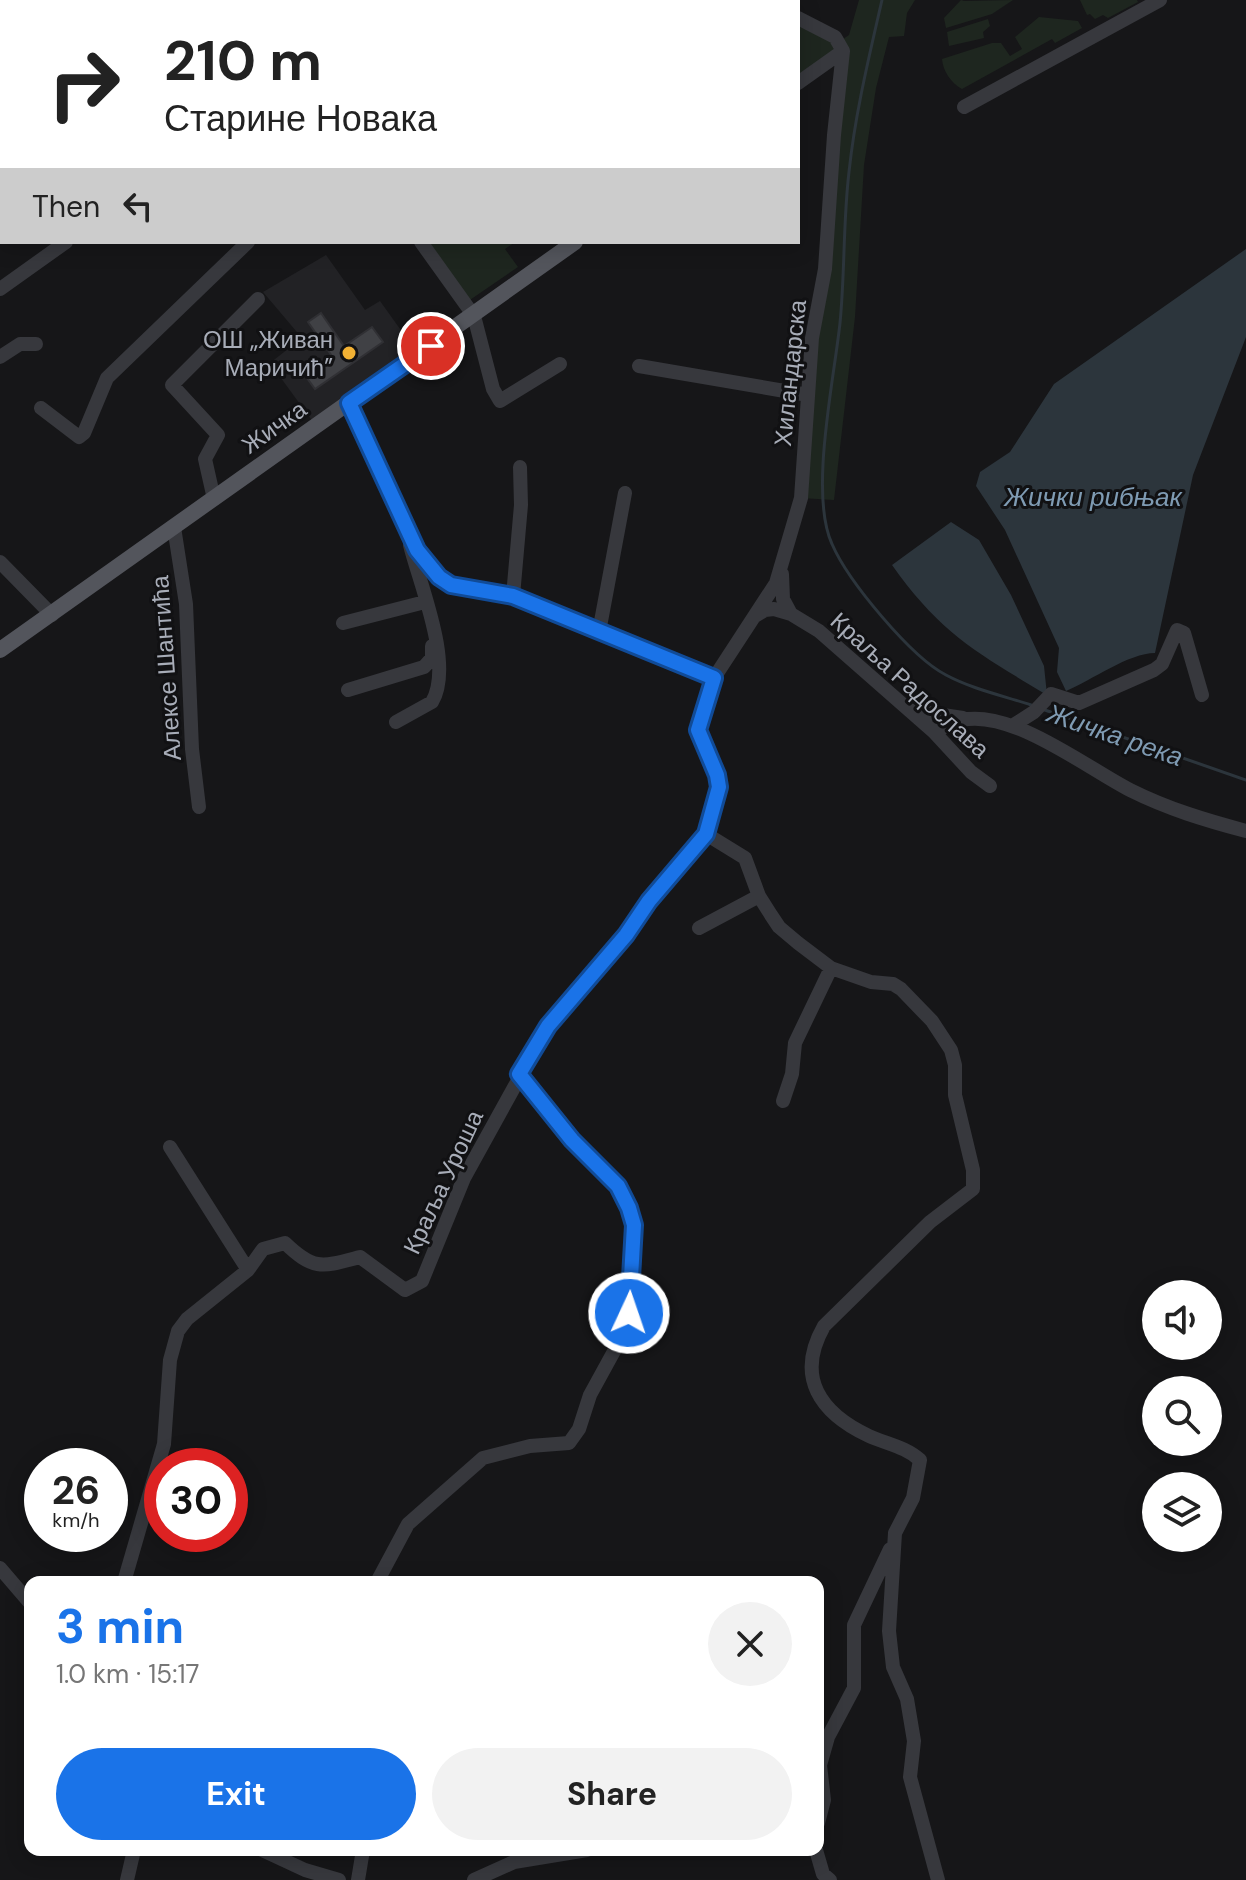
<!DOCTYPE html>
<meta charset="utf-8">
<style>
body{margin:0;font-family:"DM Sans",sans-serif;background:#f2f2f2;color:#222;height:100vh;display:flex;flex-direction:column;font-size:30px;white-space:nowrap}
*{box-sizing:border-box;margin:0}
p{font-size:26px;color:#767676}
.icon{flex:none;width:44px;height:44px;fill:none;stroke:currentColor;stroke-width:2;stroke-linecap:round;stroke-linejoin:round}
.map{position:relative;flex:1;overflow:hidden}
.side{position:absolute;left:24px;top:1576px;width:800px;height:280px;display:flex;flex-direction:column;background:#fff;border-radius:16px;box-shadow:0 4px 20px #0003}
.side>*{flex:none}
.guide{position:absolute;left:0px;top:0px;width:800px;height:244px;box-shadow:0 4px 20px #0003;background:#fff;color:#222;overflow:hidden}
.buttons{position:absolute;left:1142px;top:1280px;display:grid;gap:16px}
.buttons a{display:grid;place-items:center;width:80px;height:80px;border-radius:50%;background:#fff;box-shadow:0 4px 20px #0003;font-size:40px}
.speed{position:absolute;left:24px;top:1448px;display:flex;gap:16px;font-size:40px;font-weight:700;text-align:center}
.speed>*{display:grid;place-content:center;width:104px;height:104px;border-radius:50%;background:#fff;box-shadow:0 4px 20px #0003;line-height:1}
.speed small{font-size:20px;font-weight:400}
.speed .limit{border:12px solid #d22;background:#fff;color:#111}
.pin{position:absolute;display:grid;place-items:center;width:68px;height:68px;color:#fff;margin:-34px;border:4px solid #fff;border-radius:50%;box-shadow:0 2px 8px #0007}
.me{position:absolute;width:88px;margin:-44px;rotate:3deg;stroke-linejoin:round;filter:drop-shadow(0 0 6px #0008)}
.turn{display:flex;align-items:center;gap:28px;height:168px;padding:0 32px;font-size:36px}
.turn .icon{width:104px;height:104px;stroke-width:2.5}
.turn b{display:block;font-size:56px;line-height:68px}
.then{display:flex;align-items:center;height:76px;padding:0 32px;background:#0003;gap:16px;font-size:30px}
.round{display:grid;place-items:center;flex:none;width:84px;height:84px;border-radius:42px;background:#f2f2f2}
.head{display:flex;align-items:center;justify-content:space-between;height:136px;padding:0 32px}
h1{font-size:48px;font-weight:700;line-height:60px;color:#1a73e8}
.primary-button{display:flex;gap:16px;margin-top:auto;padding:16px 32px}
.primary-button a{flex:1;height:92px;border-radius:48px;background:#1a73e8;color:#fff;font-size:32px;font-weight:700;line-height:92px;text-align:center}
.primary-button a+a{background:#f2f2f2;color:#222}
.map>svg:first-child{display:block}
.built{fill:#222225}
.green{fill:#1e261f}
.water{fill:#2c353c}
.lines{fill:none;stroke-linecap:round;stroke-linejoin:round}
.stream{stroke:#2c353c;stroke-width:3}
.building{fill:#404145;stroke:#303034;stroke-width:2}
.minor{stroke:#37383d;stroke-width:14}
.major{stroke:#53555c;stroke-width:16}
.route-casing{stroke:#114b97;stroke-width:20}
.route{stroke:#1a73e8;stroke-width:14}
.poi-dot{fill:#f2b134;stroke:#111113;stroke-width:3}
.labels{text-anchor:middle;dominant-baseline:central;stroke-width:6;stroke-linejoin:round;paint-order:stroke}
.poi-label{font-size:24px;fill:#a8adb8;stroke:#111113;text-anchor:end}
.street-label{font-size:24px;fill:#a8adb8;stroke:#111113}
.water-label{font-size:26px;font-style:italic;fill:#7f9bb3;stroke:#111113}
</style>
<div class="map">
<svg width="1246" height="1880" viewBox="0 0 1246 1880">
<rect width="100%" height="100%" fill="#161618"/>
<!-- built -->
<path class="built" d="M326 255 365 310 380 301 418 354 316 426 270 363 302 338 263 292Z"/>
<!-- green -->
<path class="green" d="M859 0H915L907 13 904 36 889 37 876 88 864 165 855 317 834 500 801 498 843 52 798 81V18L840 41 849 35Z
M961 0 964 1 1013 0 992 14 946 28 944 18Z
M1080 0H1137L1138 2 1108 18 1103 15 1095 19 1090 14 1087 15Z
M1039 17 1078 21 1082 28 1055 43 1052 39 962 89C951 83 943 71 942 59L992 43H1001L1010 56 1022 49 1015 37Z
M988 19 990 26 983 32 984 38 949 46 947 32Z
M421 242H515L505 249 518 267 464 304Z"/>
<!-- water -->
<path class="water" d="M1246 249V337L1193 475 1155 653C1129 653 1092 680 1066 691L1057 672 1059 648 1005 530 976 486 980 472 1010 452 1054 384Z
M951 522 979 540 1011 595 1044 666 1047 695C977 653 940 633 892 565Z"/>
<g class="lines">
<!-- stream -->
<path class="stream" d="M882 0C869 57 855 114 849 172 843 222 845 273 840 323 834 380 809 494 832 544 848 581 911 657 946 675 972 689 1004 696 1031 705
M1042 709 1246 780"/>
</g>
<!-- building -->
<path class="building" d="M321 313 344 346 372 327 383 342 315 389 307 378 334 359 308 322Z"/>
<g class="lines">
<!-- minor -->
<path class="minor" d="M152 0 160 2
M484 0 490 2
M700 2H738
M798 83 843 51
M964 107 1160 0
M421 242 474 316 493 389 500 401 560 364
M0 289 66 242
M0 357 20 344H36
M639 366 808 395
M349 403 417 550 439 577 451 585 513 596 714 678
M41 408 79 437 84 433 107 378 248 242
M214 499 205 459 218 435 172 385 258 299
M174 527 186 604 192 749 199 807
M0 562 52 615
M782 574 783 599 791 614
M513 596 521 505 520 467
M755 616 765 610 774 609 791 614 819 631 934 732 971 772 990 786
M343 623 421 603
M599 632 625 493
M348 690 424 667 432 658V646
M909 710 963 718
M396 722 432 702C454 665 420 585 410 545
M1012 726 1034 712 1051 694 1079 703 1154 670 1162 664 1177 630 1184 633 1202 695
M934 732C943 728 952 722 962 720 1012 709 1087 768 1130 790 1168 809 1205 820 1246 831
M706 834 745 858 759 896 771 915 779 927 798 943 831 968 871 982 893 984 901 989 932 1021 951 1050 955 1065V1095L973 1170V1189L930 1222 824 1326C795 1377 820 1413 869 1436 887 1444 906 1447 920 1460L913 1498 895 1533 889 1631 893 1667 907 1699 914 1741 910 1777 938 1880
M699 928 759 896
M783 1101 792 1074 795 1043 831 968
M170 1147 248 1270
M0 1568 30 1603
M124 1582 164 1444 170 1360 178 1331 187 1319 248 1270 263 1249 285 1243C314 1271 322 1267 360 1257L405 1290 422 1281 464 1178 548 1026 626 935 649 901 706 834 719 787 717 775 698 730 714 678 776 583 801 498 812 338 825 269 834 135 843 51 835 37 798 18
M377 1582 408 1524 483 1458 530 1446 569 1443 579 1429 590 1395 624 1333 629 1313 634 1225 618 1186 572 1140 519 1074
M818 1823 824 1800 820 1765 828 1737 854 1688V1625L890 1549
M262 1850 305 1870 339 1880
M816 1850 823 1874 830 1880
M127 1880 134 1850
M358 1880 363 1850
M474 1880 514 1862 587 1850"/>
<!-- major -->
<path class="major" d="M735 2V0
M0 650 575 242"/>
</g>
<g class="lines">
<defs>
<path id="route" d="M431 346 349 403 417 550 439 577 451 585 513 596 714 678 698 730 717 775 719 787 706 834 649 901 626 935 548 1026 519 1074 572 1140 618 1186 629 1208 634 1225 629 1313"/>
</defs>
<!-- route casing -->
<use href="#route" class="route-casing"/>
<!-- route -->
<use href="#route" class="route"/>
</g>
<!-- markers -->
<circle class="poi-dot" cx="349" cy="353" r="8"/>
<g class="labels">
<!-- poi labels -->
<g class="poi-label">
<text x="333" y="339">ОШ „Живан<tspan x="333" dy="28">Маричић”</tspan></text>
</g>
<!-- street labels -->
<g class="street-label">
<text transform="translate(790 373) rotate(-84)">Хиландарска</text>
<text transform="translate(274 427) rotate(-35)">Жичка</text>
<text transform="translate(166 668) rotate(-94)">Алексе Шантића</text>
<text transform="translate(910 685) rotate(42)">Краља Радослава</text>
<text transform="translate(443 1182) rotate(-65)">Краља Уроша</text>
</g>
<!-- water labels -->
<g class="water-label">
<text x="1093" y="497">Жички рибњак</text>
<text transform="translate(1115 735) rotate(19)">Жичка река</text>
</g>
</g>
</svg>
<div class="buttons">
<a><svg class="icon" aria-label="sound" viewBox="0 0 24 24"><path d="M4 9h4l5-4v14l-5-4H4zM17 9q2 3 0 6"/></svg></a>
<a><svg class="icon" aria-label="search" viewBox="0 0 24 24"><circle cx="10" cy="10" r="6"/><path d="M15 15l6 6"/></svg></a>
<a><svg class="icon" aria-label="layers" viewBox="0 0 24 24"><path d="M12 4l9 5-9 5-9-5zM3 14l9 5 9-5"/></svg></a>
</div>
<div class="speed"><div>26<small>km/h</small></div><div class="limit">30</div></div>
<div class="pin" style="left:431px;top:346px;background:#d93025"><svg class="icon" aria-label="arrive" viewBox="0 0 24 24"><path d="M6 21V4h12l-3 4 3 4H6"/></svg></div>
<svg class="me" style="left:629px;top:1313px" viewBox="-20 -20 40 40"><circle r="17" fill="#1a73e8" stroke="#fff" stroke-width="3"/><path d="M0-11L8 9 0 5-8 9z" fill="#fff"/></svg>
<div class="guide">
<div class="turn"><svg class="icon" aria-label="right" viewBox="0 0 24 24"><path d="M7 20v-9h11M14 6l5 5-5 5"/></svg><div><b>210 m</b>Старине Новака</div></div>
<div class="then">Then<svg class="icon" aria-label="left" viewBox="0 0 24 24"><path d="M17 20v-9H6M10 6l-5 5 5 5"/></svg></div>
</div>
<section class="side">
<div class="head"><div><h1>3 min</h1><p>1.0 km · 15:17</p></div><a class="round"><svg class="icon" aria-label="close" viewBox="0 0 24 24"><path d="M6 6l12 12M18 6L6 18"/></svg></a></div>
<div class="primary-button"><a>Exit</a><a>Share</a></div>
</section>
</div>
